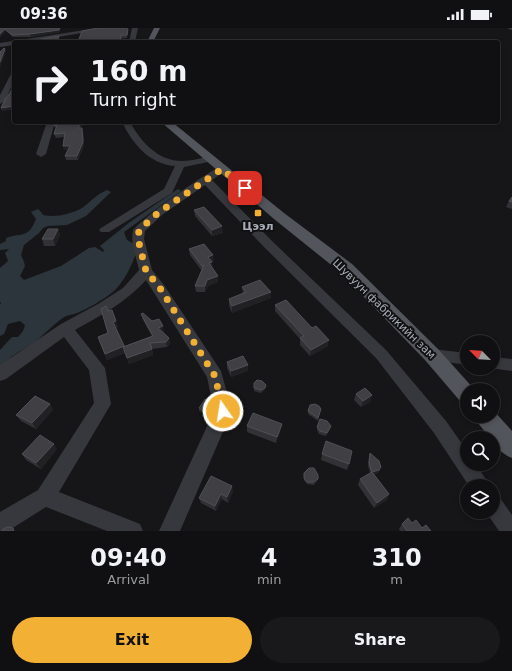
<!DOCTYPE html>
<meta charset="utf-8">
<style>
body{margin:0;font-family:"DejaVu Sans",sans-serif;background:#19191b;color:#f1f3f6;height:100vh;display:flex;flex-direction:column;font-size:15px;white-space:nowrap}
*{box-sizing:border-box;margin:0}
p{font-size:13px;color:#9c9d9f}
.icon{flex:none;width:22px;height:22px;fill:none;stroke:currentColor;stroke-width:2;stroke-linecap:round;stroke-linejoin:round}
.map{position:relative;height:503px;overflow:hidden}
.panel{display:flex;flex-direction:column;background:#101012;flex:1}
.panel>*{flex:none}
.banner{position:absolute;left:12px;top:12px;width:488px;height:84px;border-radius:4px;box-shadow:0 2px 6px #0003,0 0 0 1px #303032;background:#101012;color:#f1f3f6;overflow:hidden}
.needle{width:26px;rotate:294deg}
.controls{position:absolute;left:460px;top:307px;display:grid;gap:8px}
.controls a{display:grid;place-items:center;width:40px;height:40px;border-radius:50%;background:#101012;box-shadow:0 2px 6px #0003,0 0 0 1px #303032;font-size:20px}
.pin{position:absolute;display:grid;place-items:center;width:34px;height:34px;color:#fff;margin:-17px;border-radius:8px;box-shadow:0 2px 6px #0006}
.me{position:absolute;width:44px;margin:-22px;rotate:347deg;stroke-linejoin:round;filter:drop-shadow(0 0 3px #0008)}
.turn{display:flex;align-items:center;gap:14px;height:84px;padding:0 12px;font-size:18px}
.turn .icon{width:52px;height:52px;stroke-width:2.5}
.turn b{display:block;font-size:28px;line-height:34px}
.eta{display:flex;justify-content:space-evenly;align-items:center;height:68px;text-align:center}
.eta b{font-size:24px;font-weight:700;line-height:28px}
.cta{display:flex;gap:8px;margin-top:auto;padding:8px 12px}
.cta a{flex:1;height:46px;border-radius:24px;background:#f2b134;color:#111;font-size:16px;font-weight:700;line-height:46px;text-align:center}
.cta a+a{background:#19191b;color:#f1f3f6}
.status{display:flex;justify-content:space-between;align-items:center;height:28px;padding:0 20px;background:#101012;direction:ltr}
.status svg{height:11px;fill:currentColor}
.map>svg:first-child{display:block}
.water{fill:#2c353c}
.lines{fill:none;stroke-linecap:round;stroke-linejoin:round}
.minor{fill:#37383d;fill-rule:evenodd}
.major{fill:#53555c;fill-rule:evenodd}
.wall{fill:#323236}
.shaded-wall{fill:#212124}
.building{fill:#3f3f44;stroke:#4f5156}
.route{stroke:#f2b134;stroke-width:7;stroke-dasharray:0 12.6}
.poi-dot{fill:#f2b134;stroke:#111113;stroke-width:1.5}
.labels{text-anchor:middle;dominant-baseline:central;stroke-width:4;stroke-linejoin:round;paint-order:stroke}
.poi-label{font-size:11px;font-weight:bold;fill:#a8adb8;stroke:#111113}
.street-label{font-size:11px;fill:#a8adb8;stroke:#111113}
</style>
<div class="status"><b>09:36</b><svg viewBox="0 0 49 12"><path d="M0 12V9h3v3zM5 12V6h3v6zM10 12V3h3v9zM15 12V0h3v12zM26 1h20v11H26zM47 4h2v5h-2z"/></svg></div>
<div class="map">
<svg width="512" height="503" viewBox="0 0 512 503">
<rect width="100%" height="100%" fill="#161618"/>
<!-- water -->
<path class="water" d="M178 161 181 163 124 204 127 212 138 218C134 233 127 249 116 261 107 270 86 282 74 286 72 287 68 287 66 288 54 295 45 306 35 314 28 319 21 322 14 327 9 330 7 335 0 338V322L12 309H18L23 303 25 297 20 293 8 296 4 306 0 308V277L1 275 0 274V240L8 233 5 225 9 221 0 222V216L6 213V210C23 204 28 211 36 191L31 184 38 181 41 184 43 187C55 190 71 186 82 180 92 173 94 168 107 162L111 164 86 188 67 197 48 198 43 200 39 205 24 217 21 227 24 234 25 238 20 248 24 252 61 238 89 220 95 219 103 224 104 222 100 218 130 194Z"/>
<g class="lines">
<!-- minor -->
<path class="minor" d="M98 0H111L29 14H14V17L0 19V15Z
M132 0H138L135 14H129Z
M508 0H512V2L509 1Z
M14 44C14 52 8 73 0 76V67L11 46Z
M47 94H55L46 126 41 129 36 126Z
M122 94H130C141 114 158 133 182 133 192 133 201 130 210 128L215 131 213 133 184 139 172 165 109 204H101L99 202 101 200 164 161 175 138C149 136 133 116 122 94Z
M222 138 227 141 225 143 212 152 272 213 386 322 446 393 467 423V436H476L490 458H469L434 405 376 330 264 219 205 157 162 187 145 203 144 211 152 242 164 257 221 343 232 383 180 503H159L214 383 207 349 146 252C125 275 103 286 75 302L105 340 111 376 59 464 140 496 143 503H107L46 479 8 503H0V484L38 462 94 375 89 342 64 309 6 351 0 353V337L61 296 98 276 123 260 139 242C137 231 130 215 133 203 136 194 211 141 222 138Z
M432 321 467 325V337L427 331 424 327 427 323Z
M493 329 512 331V343L489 340H493Z
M493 467 500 470 512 487V503H499L486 484H493Z"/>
<!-- major -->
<path class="major" d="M154 0H160L153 14H147Z
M161 94H172L284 185 352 236 439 322 474 361 475 362H467V376L460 373 425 332 340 244 274 191Z
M493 382 512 403V430C504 427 494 419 493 410H490L478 395 474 388H493Z"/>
</g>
<!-- wall -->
<path class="wall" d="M0 0 60 4 31 9H13L6 3 0 9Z
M128 1V4L127 10 78 14Z
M56 94 82 100 83 104 84 118 78 132H66L65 128 68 122H64L63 118 64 109 56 110 54 106 56 101 54 98Z
M512 169V181L506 179 509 173Z
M194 182 223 205 212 208 195 188Z
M58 201 60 207 55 218H44L42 211Z
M189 221 214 233 212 234V240L218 254 208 258 205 264H196L195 258 202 243 190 227Z
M242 259 271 264V270L232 285 229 278V271L243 266Z
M275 277 312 300 328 318 310 328 300 317V311L275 283Z
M108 283 118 299 116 300 125 318 152 308 143 292 141 286 152 293 164 304H163L169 310 170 316 167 319 152 321 153 327 129 336 125 325 107 332 98 309 108 305Z
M227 334 248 337V343L231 349 227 340Z
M254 355 265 360 264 363 261 365 254 363Z
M356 366 372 367 370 374 361 379 354 372Z
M50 376 53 382 36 401 21 393 16 387Z
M199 380H212L208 387 199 383Z
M321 381 318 393 308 386V383Z
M247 398 281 401 276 415 247 404Z
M331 398 330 401 326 408 319 406 317 402V399Z
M57 421 41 441 26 432 22 426Z
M370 425 380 442 378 445 374 446 389 466 387 472 374 480 358 457 360 451 370 445 368 438 369 428Z
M322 426 349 436 347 442 321 432Z
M304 445 317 454 314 457 307 456 304 452Z
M233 463 228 475 222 471 216 483 201 475 199 470Z
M412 495 422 500 431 503H400L399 501 402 496Z"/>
<!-- shaded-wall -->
<path class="shaded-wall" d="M60 0V4L31 9 30 6Z
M5 1 6 3 0 9V6Z
M59 8V10L58 14H57Z
M5 21 6 23 0 40V34Z
M14 78V82L2 83 1 80Z
M82 94H85L79 104 78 100Z
M82 100 83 104 84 118 78 132 77 128Z
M63 118H70L71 122H64Z
M222 198 223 205 212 208V202Z
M58 201 60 207 55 218 53 211Z
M213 227 214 233 209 235 208 229Z
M212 234 213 240 209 235Z
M218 248V254L208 258 205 264V258L207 252Z
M271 264V270L232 285V278Z
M116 293 118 299 115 300 113 294Z
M163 298 164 304 160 306 158 300Z
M169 310 170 316 167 319 166 314Z
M329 312 328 318 310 328 311 322Z
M124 318 126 324 123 319 125 325 107 332 105 326Z
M152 321 153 327 129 336 127 330Z
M248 337V343L231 349V343Z
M266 357 264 363 261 365 262 362Z
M372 367 370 374 361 379 363 373Z
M50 376 53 382 36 401 32 395Z
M212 377V380L208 387 207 384Z
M282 396 281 401 276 415 277 409Z
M331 398 330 401 326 408 327 405Z
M54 416 57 421 41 441 36 435Z
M381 439 378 445 371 447 372 444Z
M318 451 317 454 314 457V454Z
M232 458 233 463 228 475 227 469Z
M221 466 222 471 216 483 215 478Z
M389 466 387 472 374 480 377 475Z"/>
<!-- building -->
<path class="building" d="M0 0H60L59 2 30 6 12 7 5 1 0 6Z
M98 0H126L128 1 127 7H121L120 14H78L82 3Z
M59 8 57 14H35L36 12Z
M4 20 5 21 0 34V24Z
M14 56V78L1 80 5 71 10 65Z
M56 94H82L78 100H82L83 114 77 128H65L70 118H63L65 105 54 106 57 97 54 98Z
M512 169V174L509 173Z
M204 179 222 198 212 202 194 182Z
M48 201H58L53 211H42Z
M204 216 213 227 208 229 212 234 209 235 218 248 207 252 205 258H195L204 237 202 238 189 221Z
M260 252 271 264 232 278 229 271 246 264 242 259Z
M286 272 312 300 316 298 329 312 311 322 300 310 304 308 275 277Z
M106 278 108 283 112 282 116 293 113 294 124 318 105 326 98 309 108 305 101 281Z
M143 285 152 293 159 291 163 298 158 300 169 310 166 314 150 315 152 321 127 330 123 319 153 308 141 286Z
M243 328 248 337 231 343 227 334Z
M257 352 262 353 266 357 265 360 262 362 254 360V355Z
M365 360 372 367 363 373 356 366Z
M35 368 50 376 32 395 16 387Z
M205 371 211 374 212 377 207 384 199 380Z
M315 376 319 378 321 381 318 390 308 383 310 377Z
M253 385 282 396 277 409 247 398Z
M320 391 327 393 331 398 327 405 320 403 317 399Z
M40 407 54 416 36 435 22 426Z
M326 413 352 423 349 436 322 426Z
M370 425 379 433 381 439 379 442 372 444 369 435Z
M309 440H314L318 447V451L314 454H307L304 450V445Z
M372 444 389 466 377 475 360 451Z
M211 448 232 458 227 469 221 466 215 478 199 470Z
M408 490 412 495 416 492 422 500 426 497 431 503H407L402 496Z
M8 499 13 500 14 503H2L3 501Z"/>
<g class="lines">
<!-- route -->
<path class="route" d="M223 383 215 348 160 260 146 243 138 211 139 202 158 185 222 141 245 160"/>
</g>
<!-- markers -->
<rect class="poi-dot" x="254" y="181" width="8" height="8" rx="2"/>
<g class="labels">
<!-- poi labels -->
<g class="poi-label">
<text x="258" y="198">Цээл</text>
</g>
<!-- street labels -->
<g class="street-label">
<text transform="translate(384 281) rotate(44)">Шувуун фабрикийн зам</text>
</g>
</g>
</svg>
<div class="controls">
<a><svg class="needle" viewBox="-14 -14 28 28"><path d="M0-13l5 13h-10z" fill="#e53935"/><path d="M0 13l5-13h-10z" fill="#9c9d9f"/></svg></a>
<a><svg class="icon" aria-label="sound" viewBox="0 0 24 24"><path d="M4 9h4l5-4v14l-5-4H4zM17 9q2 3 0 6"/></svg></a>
<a><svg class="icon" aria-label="search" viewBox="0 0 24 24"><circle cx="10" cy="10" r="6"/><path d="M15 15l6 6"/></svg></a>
<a><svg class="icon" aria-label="layers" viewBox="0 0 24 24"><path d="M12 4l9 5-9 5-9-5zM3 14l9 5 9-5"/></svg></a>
</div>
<div class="pin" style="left:245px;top:160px;background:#d93025"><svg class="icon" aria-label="arrive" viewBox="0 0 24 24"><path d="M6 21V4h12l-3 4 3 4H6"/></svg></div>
<svg class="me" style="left:223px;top:383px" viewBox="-20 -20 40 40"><circle r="17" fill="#f2b134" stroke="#fff" stroke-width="3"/><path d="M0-11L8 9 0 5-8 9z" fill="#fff"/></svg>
<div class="banner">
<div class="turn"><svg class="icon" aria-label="right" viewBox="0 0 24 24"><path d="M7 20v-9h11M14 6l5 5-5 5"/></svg><div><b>160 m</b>Turn right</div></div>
</div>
</div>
<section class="panel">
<div class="eta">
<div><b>09:40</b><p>Arrival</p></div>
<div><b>4</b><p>min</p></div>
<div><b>310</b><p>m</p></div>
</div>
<div class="cta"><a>Exit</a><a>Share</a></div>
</section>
